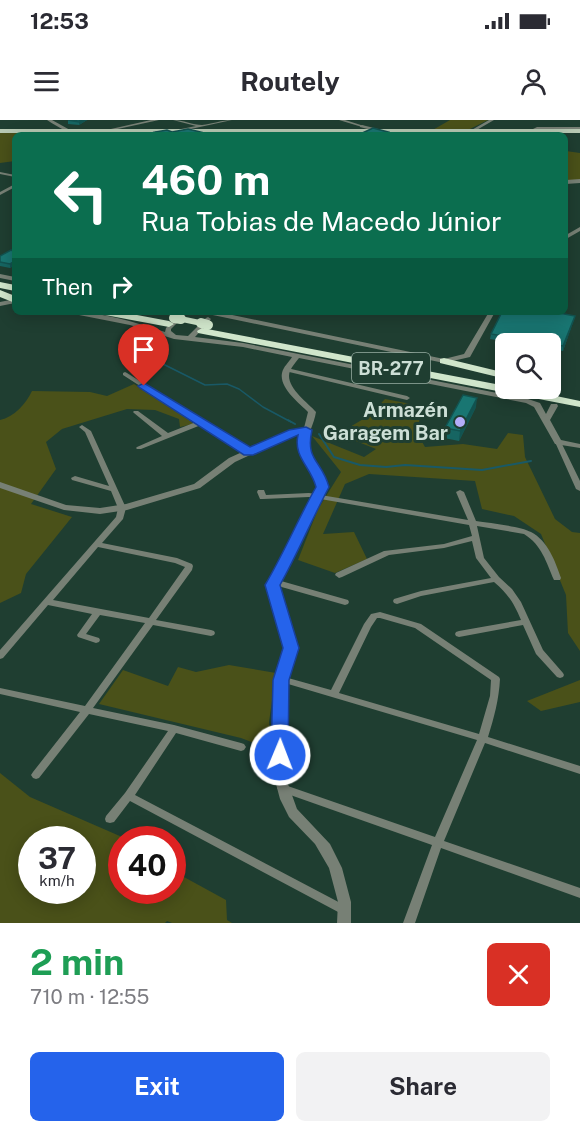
<!DOCTYPE html>
<meta charset="utf-8">
<style>
body{margin:0;font-family:"Public Sans",sans-serif;background:#f2f2f3;color:#2b2b33;height:100vh;display:flex;flex-direction:column;font-size:22px;white-space:nowrap}
*{box-sizing:border-box;margin:0}
p{font-size:20px;color:#7c7c81}
.icon{flex:none;width:33px;height:33px;fill:none;stroke:currentColor;stroke-width:2;stroke-linecap:round;stroke-linejoin:round}
.map{position:relative;height:803px;overflow:hidden}
.panel{display:flex;flex-direction:column;background:#fff;flex:1}
.panel>*{flex:none}
.top-card{position:absolute;left:12px;top:12px;width:556px;height:183px;border-radius:9px;box-shadow:0 3px 15px #0003;background:#0b6e4f;color:#fff;overflow:hidden}
.tools{position:absolute;left:495px;top:213px;display:grid;gap:12px}
.tools a{display:grid;place-items:center;width:66px;height:66px;border-radius:9px;background:#fff;box-shadow:0 3px 15px #0003;font-size:30px}
.speed{position:absolute;left:18px;top:706px;display:flex;gap:12px;font-size:30px;font-weight:700;text-align:center}
.speed>*{display:grid;place-content:center;width:78px;height:78px;border-radius:50%;background:#fff;box-shadow:0 3px 15px #0003;line-height:1}
.speed small{font-size:15px;font-weight:400}
.speed .limit{border:9px solid #d22;background:#fff;color:#111}
.pin{position:absolute;display:grid;place-items:center;width:51px;height:51px;color:#fff;margin:-62px -26px;border-radius:50% 50% 50% 0;rotate:-45deg;box-shadow:0 0 6px #0007}
.pin .icon{rotate:45deg}
.me{position:absolute;width:66px;margin:-33px;rotate:1deg;stroke-linejoin:round;filter:drop-shadow(0 0 4px #0008)}
.turn{display:flex;align-items:center;gap:21px;height:126px;padding:0 30px;font-size:27px}
.turn .icon{width:78px;height:78px;stroke-width:2.5}
.turn b{display:block;font-size:42px;line-height:51px}
.then{display:flex;align-items:center;height:57px;padding:0 30px;background:#0003;gap:12px;font-size:22px}
.round{display:grid;place-items:center;flex:none;width:63px;height:63px;border-radius:9px;background:#f2f2f3}
.headline{display:flex;align-items:center;justify-content:space-between;height:102px;padding:0 30px}
h1{font-size:36px;font-weight:700;line-height:45px;color:#1e9e55}
.cta{display:flex;gap:12px;margin-top:auto;padding:12px 30px}
.cta a{flex:1;height:69px;border-radius:9px;background:#2563eb;color:#fff;font-size:24px;font-weight:700;line-height:69px;text-align:center}
.cta a+a{background:#f2f2f3;color:#2b2b33}
.status{display:flex;justify-content:space-between;align-items:center;height:42px;padding:0 30px;background:#fff;direction:ltr}
.status svg{height:16px;fill:currentColor}
header{display:flex;justify-content:space-between;align-items:center;height:78px;padding:0 30px;background:#fff;font-size:27px;font-weight:700}
.map>svg:first-child{display:block}
.green{fill:#4a5119;fill-rule:evenodd}
.lines{fill:none;stroke-linecap:round;stroke-linejoin:round}
.stream-far1{stroke:#195966;stroke-width:1.5}
.stream{stroke:#195966;stroke-width:2}
.minor{fill:#778075;fill-rule:evenodd}
.tertiary{fill:#778075;fill-rule:evenodd}
.primary{fill:#b7c9b3;fill-rule:evenodd}
.motorway{fill:#d0e6cb;fill-rule:evenodd}
.motorway-bridge{stroke:#d0e6cb;stroke-width:10}
.wall{fill:#166562}
.shaded-wall{fill:#125350}
.building{fill:#197672;stroke:#125350;stroke-width:1.5}
.route{fill:#2563eb;stroke:#184099;stroke-width:1.5}
.poi-dot{fill:#b2adf9;stroke:#1f3e31;stroke-width:2}
.labels{text-anchor:middle;dominant-baseline:central;stroke-width:6;stroke-linejoin:round;paint-order:stroke}
.shield{fill:#1f3e31;stroke:#99afa4;stroke-width:1.5}
.shield-label{font-size:18px;font-weight:bold;fill:#cddfd6}
.poi-label{font-size:20px;font-weight:bold;fill:#cddfd6;stroke:#1f3e31;text-anchor:end}
</style>
<div class="status"><b>12:53</b><svg viewBox="0 0 49 12"><path d="M0 12V9h3v3zM5 12V6h3v6zM10 12V3h3v9zM15 12V0h3v12zM26 1h20v11H26zM47 4h2v5h-2z"/></svg></div>
<header><svg class="icon" aria-label="menu" viewBox="0 0 24 24"><path d="M4 6h16M4 12h16M4 18h16"/></svg>Routely<svg class="icon" aria-label="person" viewBox="0 0 24 24"><circle cx="12" cy="8" r="4"/><path d="M4 21q1-7 8-7t8 7"/></svg></header>
<div class="map">
<svg width="580" height="803" viewBox="0 0 580 803">
<rect width="100%" height="100%" fill="#1f3e31"/>
<!-- green -->
<path class="green" d="M450 0H488L466 11H431Z
M0 13H30L32 15H15V41L0 43Z
M566 31 580 33V60L566 61Z
M134 264 189 297 193 304 180 307 179 299 155 290 127 289 62 309 46 322 56 349 31 384 72 397 26 454 21 473 0 483V300C14 297 26 284 32 271L90 272 107 276Z
M385 279 422 286 417 313 425 327 463 324 497 329 508 313 523 315 525 337 555 399 572 412 580 413V531L568 513 566 475 541 414 514 396 482 389 475 361 369 354 345 364 323 414 354 412 367 439 335 453 298 440 318 389 341 352 312 316 364 337 376 329 338 314 370 295Z
M229 545 276 553 269 602 272 630 241 618 99 584 123 550 168 566 178 547 196 552Z
M580 560V582L541 591 527 581Z
M0 653 30 677 129 720H122V771H172L173 751 226 780 227 800 232 803H172L167 801 165 803H0ZM32 720H82V771H32Z"/>
<g class="lines">
<!-- stream-far1 -->
<path class="stream-far1" d="M166 224 146 231 151 238 205 265 227 264 239 269 263 287 291 302"/>
<!-- stream -->
<path class="stream" d="M288 300 295 304
M319 314 334 337 360 345 386 347 405 345 482 350 531 341"/>
<!-- minor -->
<path class="minor" d="M47 0H52L70 10 84 15C70 15 58 7 47 0Z
M151 0H159L104 12 102 11Z
M173 0C183 0 193 5 202 5 212 4 222 0 232 0L177 12H176V10L196 6Z
M339 0H345L364 6 362 7Z
M489 0H494L468 15H463Z
M537 7H580V9H538L531 12 529 11Z
M0 52 15 55V57L0 54Z
M15 64V67L0 75V72Z
M15 179V183L0 186V182Z
M287 248 407 276 410 278 407 280 285 251 284 250Z
M125 252 127 253 252 332 251 333H247L201 305 141 329H137L136 328 137 327 162 316 134 293 133 292 134 291H138L168 313 196 302 123 255V253Z
M82 305 91 311 126 388 123 399 102 423 177 438 192 444 193 446 192 450 156 500 211 510 214 511 215 513 214 515 211 516 153 505 93 588 174 605 241 623 244 624 246 627 244 630 241 631 176 613 135 675 348 787 349 790 348 793 344 795 340 793 130 681 114 702 110 703 106 702 105 699 106 696 125 673 168 611 89 594 39 658 36 659 33 658 31 655 33 652 80 592 0 574V568L85 586 145 503 100 495 86 514 99 518 100 520 99 522 96 523 78 517 77 515 92 494 48 485 3 538 0 539V530L116 397 118 388 111 371 72 360 71 358 75 356 109 366 85 312 79 307ZM98 427 175 443 185 447 149 498 53 480Z
M558 320 561 322 580 361V371L576 369 555 322Z
M258 370H264L266 375 309 373 468 400 456 372 460 370 464 372 476 401C489 403 520 406 531 412 548 421 555 441 561 458L560 460H554C546 442 542 425 524 414L477 406 484 438 499 457 512 469 521 482 543 530 563 553 564 555 563 557 560 558 557 557 536 534 523 505 459 517 456 516 455 514 456 512 459 511 521 500C514 483 508 474 494 462L421 476 397 484 394 483 393 481 394 479 421 471 491 458 476 438 472 421 444 428 389 435 342 457 339 458 335 455 336 453 384 431 444 424 472 416 469 405 309 377 263 379H260L257 372Z
M274 459 348 480 349 482 348 484 345 485 271 464 270 462Z
M380 492 421 504 499 557 500 559C499 579 494 598 488 617L580 646V654L485 623 444 721 580 768V778L441 728 415 803H403L432 725 279 671 277 668 279 665 282 664 435 717 477 620 278 561 277 559 278 557 281 556 331 570 364 504 371 494ZM377 498H380L415 508 491 560 490 576 479 614 339 573 371 507Z"/>
<!-- tertiary -->
<path class="tertiary" d="M362 5 398 14V15H390L360 7V6Z
M580 59V63L566 64V60Z
M580 107V111L566 119V115Z
M0 154 15 157V161L0 158Z
M71 192C103 192 134 202 165 212L166 208 181 192H188L171 209V211L176 215 188 216 206 198 208 197 211 199 195 217 243 223 528 279 540 283 546 294 551 284H557L558 286 550 300 561 320 580 324V328L555 324 534 287 526 283 299 238C296 242 292 246 290 251 284 266 307 282 316 292 314 305 306 316 307 329 309 344 325 351 326 367L277 465 296 528 286 559V653L288 664 297 689 330 724 342 748 351 782V803H337L338 782 329 748 315 724 289 697 280 679 276 664 274 653 276 559 286 528 267 465 318 367C316 344 291 343 302 313L296 314 235 342 200 368 127 390 100 394 64 390 0 368V362L66 385 100 388 126 384 194 364 229 338 291 310 304 308 308 292C299 283 279 268 282 253 283 247 289 242 292 237L243 227 174 219 130 205 74 194Z
M205 192H218L444 239 464 234 489 192H495L470 237 444 243 208 194Z"/>
<!-- primary -->
<path class="primary" d="M0 9H580V13H0Z"/>
<!-- motorway -->
<path class="motorway" d="M0 162 15 165V171L0 168Z
M0 170 15 176V183L0 177Z
M100 192H121L169 201 174 204 169 207 105 195Z
M181 196 205 201 206 203 201 206 177 201V197Z
M202 208 506 266V268H518L580 281V287L198 213 197 211Z
M444 238 506 253V259L440 243V239Z"/>
<!-- motorway-bridge -->
<path class="motorway-bridge" d="M174 198 181 199
M201 203 208 205"/>
</g>
<!-- wall -->
<path class="wall" d="M68 0H87L79 5 68 4Z
M15 132V145L10 148 0 146V136Z
M575 196 563 231 550 229V224H520L490 219 491 214Z
M476 287 459 321 444 318 445 308Z"/>
<!-- shaded-wall -->
<path class="shaded-wall" d="M81 0H87L79 5V2Z
M15 141V145L10 148V144Z
M575 196 574 200 563 231V226Z
M477 278 476 287 459 321 460 311Z"/>
<!-- building -->
<path class="building" d="M68 0H81L79 2Z
M373 8 388 12 381 15 376 14 374 15H358Z
M188 9 209 14 206 15H161L155 12 167 10 172 12Z
M11 130 15 132V141L10 144 0 142V136Z
M502 192H554L575 196 563 226 491 214Z
M463 275 477 278 460 311 445 308Z"/>
<!-- route -->
<path class="route" d="M144 263 250 327 289 310 306 307 312 310C305 341 322 340 329 367 312 399 298 433 280 465L299 528 289 560 288 635 286 640 280 642 274 640 271 635 273 560 283 528 265 465C284 433 298 399 316 367 311 347 293 337 298 315L253 335H244L140 268 138 266Z"/>
<!-- markers -->
<circle class="poi-dot" cx="460" cy="302" r="6"/>
<g class="labels">
<!-- shield labels -->
<rect class="shield" x="352" y="233" width="78" height="30" rx="4.5"/>
<g class="shield-label">
<text x="391" y="248">BR-277</text>
</g>
<!-- poi labels -->
<g class="poi-label">
<text x="448" y="290">Armazén<tspan x="448" dy="23">Garagem Bar</tspan></text>
</g>
</g>
</svg>
<div class="tools">
<a><svg class="icon" aria-label="search" viewBox="0 0 24 24"><circle cx="10" cy="10" r="6"/><path d="M15 15l6 6"/></svg></a>
</div>
<div class="speed"><div>37<small>km/h</small></div><div class="limit">40</div></div>
<div class="pin" style="left:144px;top:266px;background:#d93025"><svg class="icon" aria-label="arrive" viewBox="0 0 24 24"><path d="M6 21V4h12l-3 4 3 4H6"/></svg></div>
<svg class="me" style="left:280px;top:635px" viewBox="-20 -20 40 40"><circle r="17" fill="#2563eb" stroke="#fff" stroke-width="3"/><path d="M0-11L8 9 0 5-8 9z" fill="#fff"/></svg>
<div class="top-card">
<div class="turn"><svg class="icon" aria-label="left" viewBox="0 0 24 24"><path d="M17 20v-9H6M10 6l-5 5 5 5"/></svg><div><b>460 m</b>Rua Tobias de Macedo Júnior</div></div>
<div class="then">Then<svg class="icon" aria-label="right" viewBox="0 0 24 24"><path d="M7 20v-9h11M14 6l5 5-5 5"/></svg></div>
</div>
</div>
<section class="panel">
<div class="headline"><div><h1>2 min</h1><p>710 m · 12:55</p></div><a class="round" style="background:#d93025;color:#fff"><svg class="icon" aria-label="close" viewBox="0 0 24 24"><path d="M6 6l12 12M18 6L6 18"/></svg></a></div>
<div class="cta"><a>Exit</a><a>Share</a></div>
</section>
